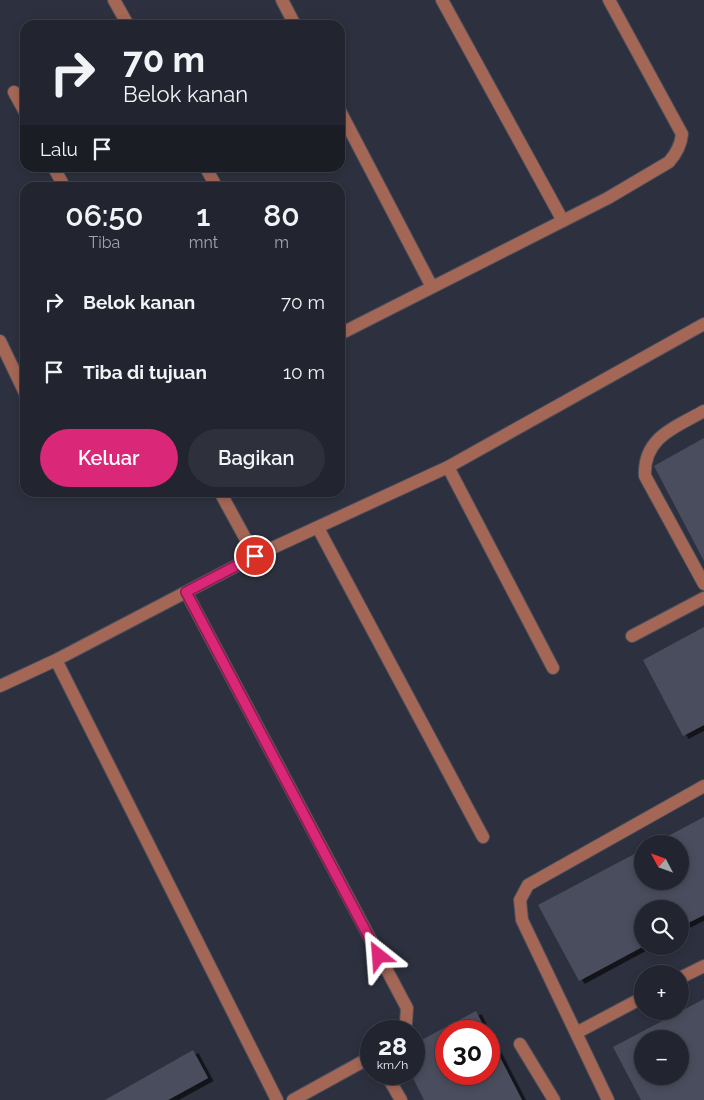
<!DOCTYPE html>
<html lang="id">
<meta charset="utf-8">
<style>
body{margin:0;font-family:Raleway,sans-serif;background:#2e313b;color:#f1f3f6;height:100vh;display:flex;flex-direction:column;font-size:19px;white-space:nowrap}
*{box-sizing:border-box;margin:0}
p{font-size:16px;color:#a2a5aa}
.icon{flex:none;width:28px;height:28px;fill:none;stroke:currentColor;stroke-width:2;stroke-linecap:round;stroke-linejoin:round}
.map{position:relative;flex:1;overflow:hidden}
.details{position:absolute;left:20px;top:182px;width:325px;height:315px;display:flex;flex-direction:column;background:#22252f;border-radius:15px;box-shadow:0 2px 8px #0003,0 0 0 1px #3f424b}
.details>*{flex:none}
.top-card{position:absolute;left:20px;top:20px;width:325px;height:152px;border-radius:15px;box-shadow:0 2px 8px #0003,0 0 0 1px #3f424b;background:#22252f;color:#f1f3f6;overflow:hidden}
.needle{width:32px;rotate:311deg}
.tools{position:absolute;left:634px;top:835px;display:grid;gap:10px}
.tools a{display:grid;place-items:center;width:55px;height:55px;border-radius:50%;background:#22252f;box-shadow:0 2px 8px #0003,0 0 0 1px #3f424b;font-size:25px}
.speed{position:absolute;left:360px;top:1020px;display:flex;gap:10px;font-size:25px;font-weight:700;text-align:center}
.speed>*{display:grid;place-content:center;width:65px;height:65px;border-radius:50%;background:#22252f;box-shadow:0 2px 8px #0003,0 0 0 1px #3f424b;line-height:1}
.speed small{font-size:12px;font-weight:400}
.speed .limit{border:8px solid #d22;background:#fff;color:#111}
.pin{position:absolute;display:grid;place-items:center;width:42px;height:42px;color:#fff;margin:-21px;border:2px solid #fff;border-radius:50%;box-shadow:0 1px 5px #0007}
.me{position:absolute;width:55px;margin:-28px;rotate:332deg;stroke-linejoin:round;filter:drop-shadow(0 0 4px #0008)}
.turn{display:flex;align-items:center;gap:18px;height:105px;padding:0 20px;font-size:22px}
.turn .icon{width:65px;height:65px;stroke-width:2.5}
.turn b{display:block;font-size:35px;line-height:42px}
.then{display:flex;align-items:center;height:48px;padding:0 20px;background:#0003;gap:10px;font-size:19px}
.eta{display:flex;justify-content:space-evenly;align-items:center;height:85px;text-align:center}
.eta b{font-size:30px;font-weight:600;line-height:35px}
.button{display:flex;gap:10px;margin-top:auto;padding:10px 20px}
.button a{flex:1;height:58px;border-radius:30px;background:#db2777;color:#fff;font-size:20px;font-weight:600;line-height:58px;text-align:center}
.button a+a{background:#2e313b;color:#f1f3f6}
ul{padding:0;list-style:none}
li{display:flex;align-items:center;gap:15px;height:70px;padding:0 20px}
li div{flex:1}
li b{display:block;font-size:19px}
li em{font-style:normal}
.map>svg:first-child{display:block}
.building{fill:#4a4e5d;fill-rule:evenodd;filter:url(#shadow)}
.lines{fill:none;stroke-linecap:round;stroke-linejoin:round}
.minor-casing{stroke:#4b4f5c;stroke-width:14}
.minor{stroke:#a46756;stroke-width:12}
.route-casing{stroke:#8e194d;stroke-width:12}
.route{stroke:#db2777;stroke-width:9}
</style>
<div class="map">
<svg width="704" height="1100" viewBox="0 0 704 1100">
<defs>
<filter id="shadow"><feDropShadow dx="5.5" dy="3" stdDeviation="0" flood-color="#0009"/></filter>
</defs>
<rect width="100%" height="100%" fill="#2d313f"/>
<!-- building -->
<path class="building" d="M704 438V561L654 466Z
M704 627V725L683 736 643 660Z
M704 817V915L680 927V909H642V946H644L579 981 538 905 642 850V881H680V844H653Z
M704 999V1100H641L613 1047ZM642 1039H680V1076H642Z
M476 1011 486 1031H446V1074H489V1036L522 1100H424L414 1080V1044Z
M193 1050 208 1078 168 1100H105Z"/>
<g class="lines">
<defs>
<path id="minor" d="M114 0 128 25
M282 0 295 25
M442 0 563 221
M14 92 25 112
M340 111 432 287
M54 168 65 188
M206 168 217 188
M340 334 608 198 669 162C676 154 681 145 682 134L609 0
M0 341 25 393
M704 411C676 427 643 437 645 476L704 584
M448 467 553 668
M220 492 255 556
M318 528 483 837
M186 592 407 1008 406 1023 404 1031
M632 636 704 598
M56 660 277 1100
M0 686 56 660 255 556 448 467 704 324
M680 978 704 966
M576 1033 642 998
M520 1044 554 1100
M386 1074 401 1100
M293 1100 371 1057
M608 1100 522 920 520 900 528 885 704 786"/>
</defs>
<!-- minor casing -->
<use href="#minor" class="minor-casing"/>
<!-- minor -->
<use href="#minor" class="minor"/>
</g>
<g class="lines">
<defs>
<path id="route" d="M255 556 186 592 379 956"/>
</defs>
<!-- route casing -->
<use href="#route" class="route-casing"/>
<!-- route -->
<use href="#route" class="route"/>
</g>
</svg>
<div class="tools">
<a><svg class="needle" viewBox="-14 -14 28 28"><path d="M0-13l5 13h-10z" fill="#e53935"/><path d="M0 13l5-13h-10z" fill="#a2a5aa"/></svg></a>
<a><svg class="icon" aria-label="search" viewBox="0 0 24 24"><circle cx="10" cy="10" r="6"/><path d="M15 15l6 6"/></svg></a>
<a>+</a>
<a>−</a>
</div>
<div class="speed"><div>28<small>km/h</small></div><div class="limit">30</div></div>
<div class="pin" style="left:255px;top:556px;background:#d93025"><svg class="icon" aria-label="arrive" viewBox="0 0 24 24"><path d="M6 21V4h12l-3 4 3 4H6"/></svg></div>
<svg class="me" style="left:379px;top:956px" viewBox="-20 -20 40 40"><path d="M0-17L14 15 0 8-14 15z" fill="#db2777" stroke="#fff" stroke-width="4"/></svg>
<div class="top-card">
<div class="turn"><svg class="icon" aria-label="right" viewBox="0 0 24 24"><path d="M7 20v-9h11M14 6l5 5-5 5"/></svg><div><b>70 m</b>Belok kanan</div></div>
<div class="then">Lalu<svg class="icon" aria-label="arrive" viewBox="0 0 24 24"><path d="M6 21V4h12l-3 4 3 4H6"/></svg></div>
</div>
<section class="details">
<div class="eta">
<div><b>06:50</b><p>Tiba</p></div>
<div><b>1</b><p>mnt</p></div>
<div><b>80</b><p>m</p></div>
</div>
<ul>
<li><svg class="icon" aria-label="right" viewBox="0 0 24 24"><path d="M7 20v-9h11M14 6l5 5-5 5"/></svg><div><b>Belok kanan</b></div><em>70 m</em></li>
<li><svg class="icon" aria-label="arrive" viewBox="0 0 24 24"><path d="M6 21V4h12l-3 4 3 4H6"/></svg><div><b>Tiba di tujuan</b></div><em>10 m</em></li>
</ul>
<div class="button"><a>Keluar</a><a>Bagikan</a></div>
</section>
</div>
